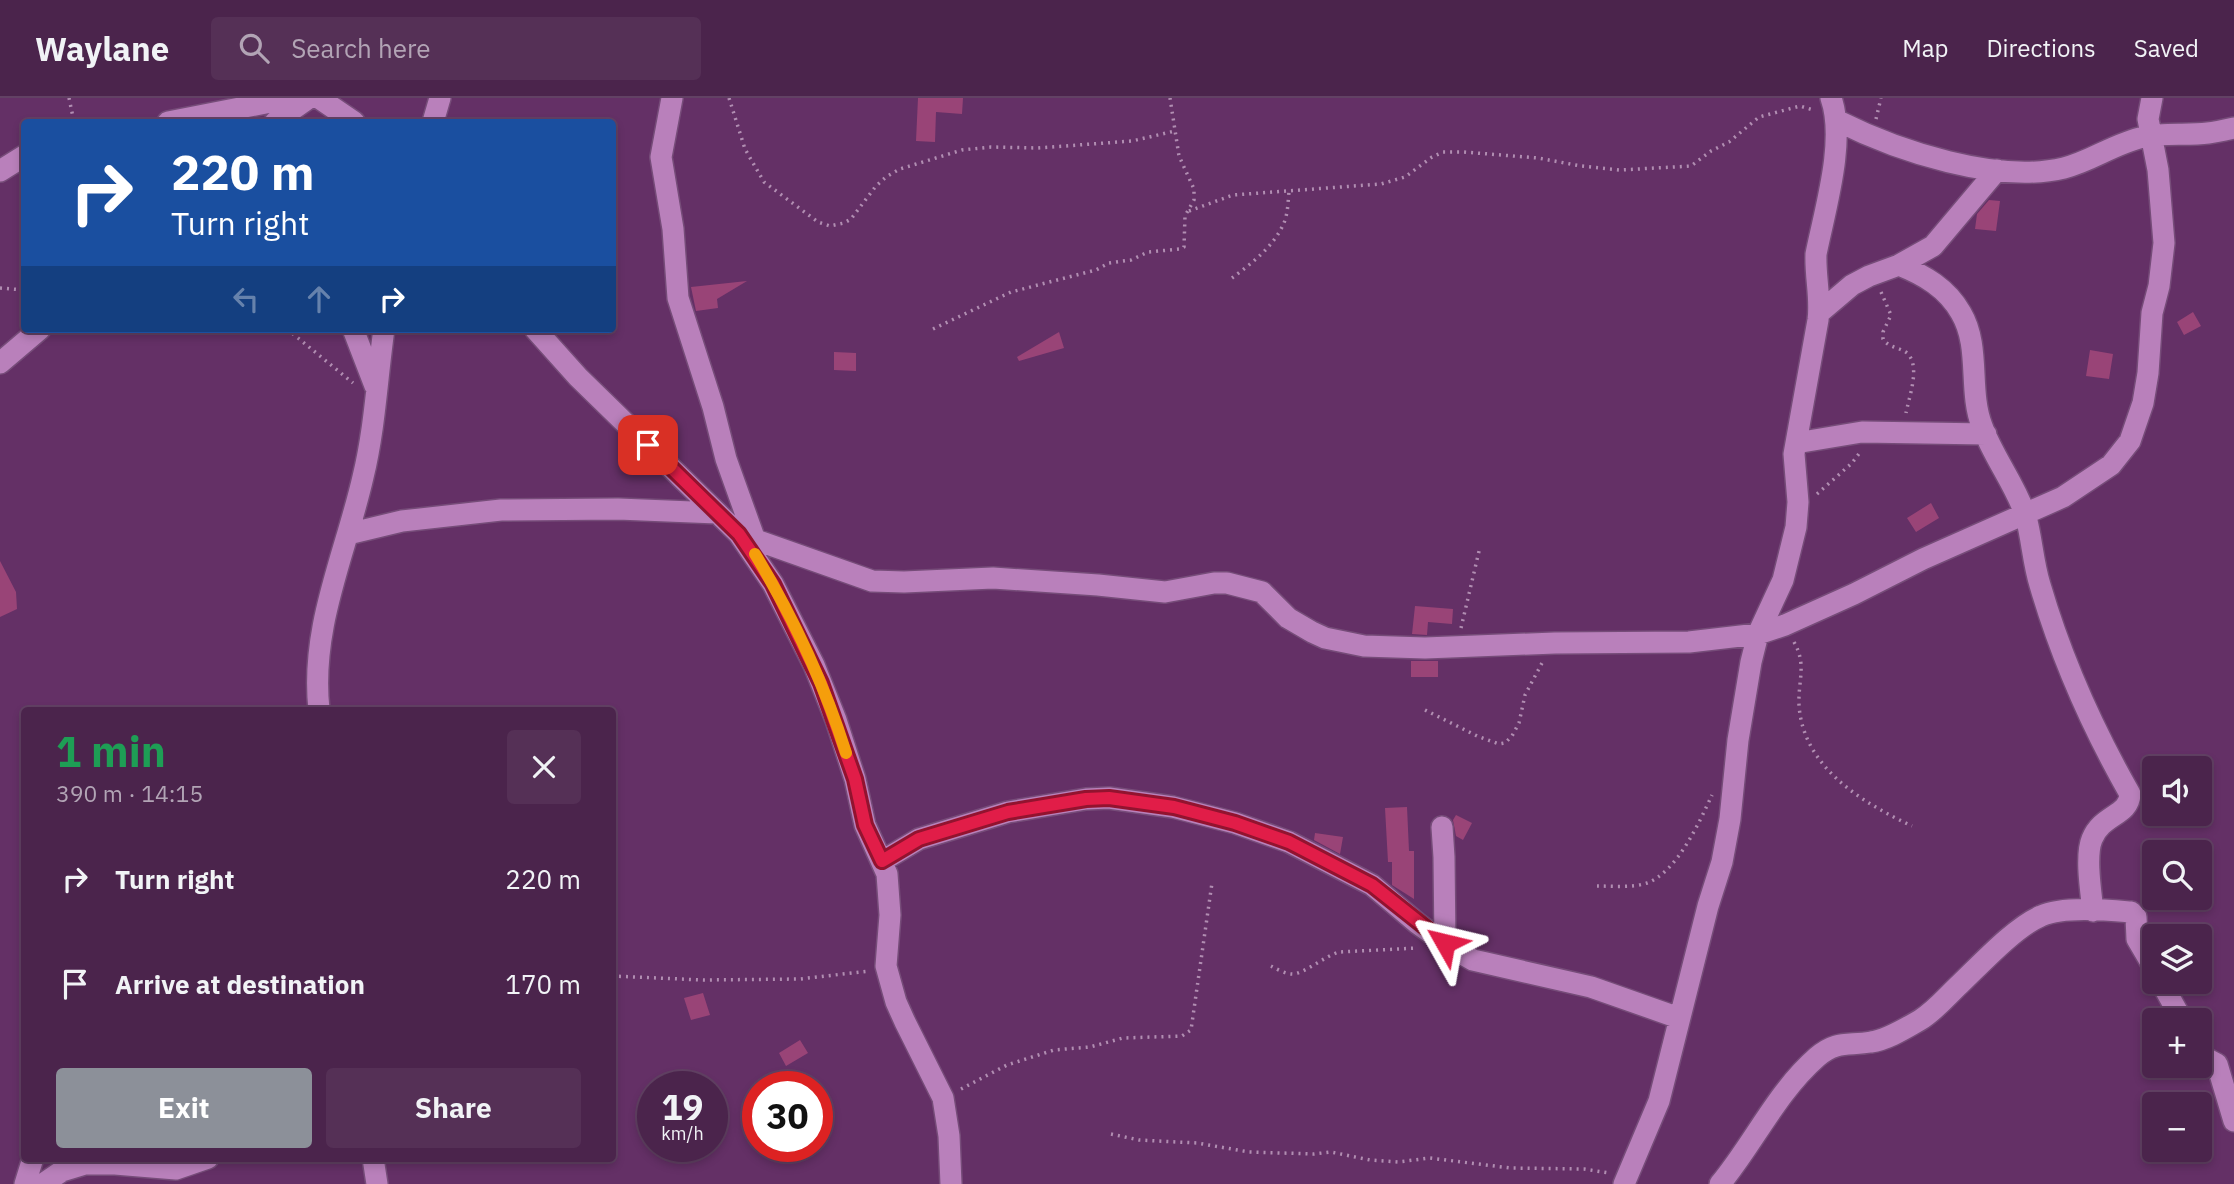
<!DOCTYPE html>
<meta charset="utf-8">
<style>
body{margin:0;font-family:"IBM Plex Sans",sans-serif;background:#553056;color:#f1f3f6;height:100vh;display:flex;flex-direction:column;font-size:26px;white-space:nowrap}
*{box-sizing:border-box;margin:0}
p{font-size:23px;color:#b2a4b5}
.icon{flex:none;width:38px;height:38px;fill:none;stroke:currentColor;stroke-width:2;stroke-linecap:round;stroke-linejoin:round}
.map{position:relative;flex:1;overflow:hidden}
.sheet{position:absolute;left:21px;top:609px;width:595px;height:455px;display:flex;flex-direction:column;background:#4b244c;border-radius:7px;box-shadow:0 4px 10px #0003,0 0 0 2px #624164}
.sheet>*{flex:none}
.guide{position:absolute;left:21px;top:21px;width:595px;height:214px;border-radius:7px;box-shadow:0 4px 10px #0003,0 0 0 2px #624164;background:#1a4fa0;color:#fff;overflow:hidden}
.controls{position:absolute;left:2142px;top:658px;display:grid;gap:14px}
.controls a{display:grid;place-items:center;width:70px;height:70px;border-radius:7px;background:#4b244c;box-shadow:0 4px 10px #0003,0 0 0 2px #624164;font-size:35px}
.speed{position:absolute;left:637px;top:973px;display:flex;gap:14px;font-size:35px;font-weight:700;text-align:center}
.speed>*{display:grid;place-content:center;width:91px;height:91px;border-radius:50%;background:#4b244c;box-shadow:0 4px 10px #0003,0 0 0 2px #624164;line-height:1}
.speed small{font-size:18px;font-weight:400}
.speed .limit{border:10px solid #d22;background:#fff;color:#111}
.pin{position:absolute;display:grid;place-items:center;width:60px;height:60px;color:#fff;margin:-30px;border-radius:14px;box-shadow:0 4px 10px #0006}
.me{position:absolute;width:77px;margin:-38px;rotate:307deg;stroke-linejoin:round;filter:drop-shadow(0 0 5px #0008)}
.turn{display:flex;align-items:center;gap:24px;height:147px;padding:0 35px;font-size:32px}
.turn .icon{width:91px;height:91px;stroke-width:2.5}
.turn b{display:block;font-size:49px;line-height:60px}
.lanes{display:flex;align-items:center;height:66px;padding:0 35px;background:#0003;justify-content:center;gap:35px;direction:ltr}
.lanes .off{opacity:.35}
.round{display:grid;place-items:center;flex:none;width:74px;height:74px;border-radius:7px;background:#553056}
.summary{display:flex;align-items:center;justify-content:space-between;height:119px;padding:0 35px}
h1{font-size:42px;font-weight:700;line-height:52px;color:#1e9e55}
.action{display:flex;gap:14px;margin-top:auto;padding:14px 35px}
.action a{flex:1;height:80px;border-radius:7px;background:#8c9099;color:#fff;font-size:28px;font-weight:700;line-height:80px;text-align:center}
.action a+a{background:#553056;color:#f1f3f6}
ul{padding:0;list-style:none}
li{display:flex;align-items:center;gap:21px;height:105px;padding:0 35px}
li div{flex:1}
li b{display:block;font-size:26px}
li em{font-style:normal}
header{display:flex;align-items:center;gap:42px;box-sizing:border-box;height:98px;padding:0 35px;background:#4b244c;border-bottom:2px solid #624164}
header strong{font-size:33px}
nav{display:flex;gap:38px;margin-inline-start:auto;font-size:24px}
.search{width:490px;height:63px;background:#553056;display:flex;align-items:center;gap:18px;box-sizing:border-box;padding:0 24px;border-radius:7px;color:#b2a4b5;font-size:26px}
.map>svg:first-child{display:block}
.building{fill:#947}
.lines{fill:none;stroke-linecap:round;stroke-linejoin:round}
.minor-casing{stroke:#764c79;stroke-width:24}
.path{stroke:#b18eb2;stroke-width:3.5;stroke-dasharray:2 5;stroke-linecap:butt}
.minor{stroke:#b980bb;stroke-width:21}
.route-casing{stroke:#92132f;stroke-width:18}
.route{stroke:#e11d48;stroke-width:12}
.slow{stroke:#f59e0b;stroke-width:12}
</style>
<header>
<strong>Waylane</strong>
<div class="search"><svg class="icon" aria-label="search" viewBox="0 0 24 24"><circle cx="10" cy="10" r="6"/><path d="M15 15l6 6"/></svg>Search here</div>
<nav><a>Map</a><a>Directions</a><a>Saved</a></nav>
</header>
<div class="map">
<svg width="2234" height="1086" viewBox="0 0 2234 1086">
<rect width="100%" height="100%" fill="#643066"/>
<!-- building -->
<path class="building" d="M918 0H963L962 16 936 14 935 44 916 43Z
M1989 102 2000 103 1996 133 1975 131 1977 116Z
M747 183 717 201 718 210 696 213 691 189Z
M2193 214 2201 228 2184 237 2177 224Z
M1059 234 1064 250 1019 263 1017 259Z
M2090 252 2113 256 2109 281 2086 278Z
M834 254 856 255V273L834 272Z
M1931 405 1939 420 1916 434 1907 420Z
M0 463 16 494 17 511 0 519Z
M1415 508 1453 511 1452 526 1428 524 1427 537 1412 536Z
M1411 563H1438V579H1411Z
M1407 709 1409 753H1414V801L1392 787V764H1388L1385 710Z
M1456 717 1472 725 1463 742 1456 738 1453 722Z
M1315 735 1343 739 1340 756 1314 742Z
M703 895 710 917 691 922 684 900Z
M800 942 808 955 786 968 779 955Z"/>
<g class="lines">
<defs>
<path id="minor" d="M319 0 354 24
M672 0 661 59 673 131 678 200 713 309 726 361 755 442
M1838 23C1898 53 1997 86 2064 70 2092 63 2115 45 2144 39 2165 34 2187 38 2208 35 2216 34 2225 32 2234 30
M168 24 281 2
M275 24 309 0
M433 24 440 0
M0 73 24 58
M1899 167C1924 177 1947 190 1961 215 1981 249 1968 292 1982 328 1993 359 2017 389 2026 419 2032 441 2033 465 2040 487 2061 559 2093 631 2130 696 2129 718 2102 716 2092 741 2085 758 2091 794 2093 813
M1819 215 1852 187 1869 178 1899 167 1933 148 1997 72
M353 231 375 288
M535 231 578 279 739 436 773 486 814 567 836 622 855 681 865 727 887 776 890 817 886 868 896 904 905 924 943 1000 949 1038 951 1086
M0 265 40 231
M1796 345 1862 334 1986 336
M348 436 402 423 501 412 618 411 717 415
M739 436 872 483 904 484 993 480 1098 487 1165 494 1214 485H1227L1262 494 1288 520 1312 534 1325 540 1364 548 1425 550 1555 545 1689 544 1758 536 1785 527 1854 496 1923 461 2063 399 2111 367 2130 343 2143 305 2148 275 2152 215 2159 188 2164 145 2158 72 2148 21 2152 0
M319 612C310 529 345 458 363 379 375 330 377 280 384 231
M1442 729 1444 759 1445 845
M882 763 919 741 1008 714 1086 701 1109 700 1173 709 1235 725 1289 744 1372 787 1417 825 1450 849 1473 862 1591 889 1679 920
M2161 884 2182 922
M2200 957 2217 966 2234 1023
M373 1060 377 1086
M25 1086 33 1060
M43 1086 62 1073 85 1066H115L176 1071 208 1060
M1624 1086 1659 1003 1708 808 1722 764 1730 721 1738 642 1751 564 1758 536 1783 482 1796 429 1798 404 1794 356 1818 222C1821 200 1815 179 1816 156 1825 111 1846 43 1831 0
M1720 1086C1754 1045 1776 995 1817 959 1837 942 1848 948 1871 944 1887 942 1906 930 1920 922 1935 913 1947 898 1960 886 1981 866 2015 829 2041 818 2063 808 2107 812 2131 814L2136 819 2137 841 2154 870"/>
</defs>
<!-- minor casing -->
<use href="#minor" class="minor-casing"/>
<!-- path -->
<path class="path" d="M69 0 74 24
M729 0 745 51 764 84 818 124 830 128 844 125 851 121 876 88 886 79 900 71 962 52 991 49 1038 50 1132 43 1175 33
M1876 21 1881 0
M1189 113 1233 97 1381 86 1405 79 1432 59 1443 54H1464L1538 60 1581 68 1620 72 1691 68 1711 53 1729 44 1759 19 1800 8 1813 12
M1232 180C1251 166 1273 149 1283 127 1288 117 1288 104 1289 93
M0 190 24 192
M1881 194 1891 217 1883 234V241C1889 250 1899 249 1907 255 1921 268 1909 299 1906 315
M287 231 353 285
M933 231 1011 194 1096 172 1109 165 1131 162 1148 154 1180 151 1184 149 1185 118 1194 102V91L1179 58 1170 0
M1817 396 1852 365 1861 353
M1461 530 1480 449
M1794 544C1807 567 1798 582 1799 607 1803 669 1861 704 1912 728
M1425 612 1477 638 1499 646 1505 645 1512 638 1519 625 1525 597 1542 565
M1597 788C1613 788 1632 790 1647 785 1677 774 1699 725 1712 697
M1271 868C1277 871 1285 876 1292 876 1302 877 1325 858 1339 854L1418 850
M612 878 703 882 800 881 869 873
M961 991 1007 967 1054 952 1090 949 1123 940 1182 938 1191 932 1212 785
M1111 1036 1139 1042 1197 1045 1249 1054 1314 1056 1331 1054 1370 1062 1398 1064 1430 1060 1510 1070 1584 1071 1609 1075"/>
<!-- minor -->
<use href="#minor" class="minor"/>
</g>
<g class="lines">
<defs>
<path id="route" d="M648 347 739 436 773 486 821 585 855 681 865 727 882 763 919 741 1008 714 1086 701 1109 700 1174 709 1235 725 1289 744 1372 787 1445 845"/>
</defs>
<!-- route casing -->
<use href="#route" class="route-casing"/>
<!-- route -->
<use href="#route" class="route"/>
<!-- slow -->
<path class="slow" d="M755 456C793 519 824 585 846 655"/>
</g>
</svg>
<div class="controls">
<a><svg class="icon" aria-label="sound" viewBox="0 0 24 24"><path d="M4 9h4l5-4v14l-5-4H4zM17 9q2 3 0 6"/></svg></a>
<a><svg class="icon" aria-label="search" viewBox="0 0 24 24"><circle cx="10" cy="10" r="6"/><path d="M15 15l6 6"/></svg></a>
<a><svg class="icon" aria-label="layers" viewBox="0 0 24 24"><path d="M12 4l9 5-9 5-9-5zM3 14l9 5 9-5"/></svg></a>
<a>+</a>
<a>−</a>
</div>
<div class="speed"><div>19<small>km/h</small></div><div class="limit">30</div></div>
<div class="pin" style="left:648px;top:347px;background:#d93025"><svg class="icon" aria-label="arrive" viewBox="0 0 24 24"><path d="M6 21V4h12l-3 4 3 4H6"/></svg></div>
<svg class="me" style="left:1445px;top:845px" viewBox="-20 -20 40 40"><path d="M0-17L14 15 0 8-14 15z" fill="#e11d48" stroke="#fff" stroke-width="4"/></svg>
<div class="guide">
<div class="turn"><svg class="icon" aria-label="right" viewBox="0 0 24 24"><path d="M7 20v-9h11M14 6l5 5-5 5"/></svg><div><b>220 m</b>Turn right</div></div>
<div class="lanes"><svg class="icon off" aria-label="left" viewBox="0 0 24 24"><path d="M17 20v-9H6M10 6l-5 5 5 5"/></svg><svg class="icon off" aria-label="ahead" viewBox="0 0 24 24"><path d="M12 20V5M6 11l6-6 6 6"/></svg><svg class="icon" aria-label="right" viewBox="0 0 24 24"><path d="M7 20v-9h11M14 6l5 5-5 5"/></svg></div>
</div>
<section class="sheet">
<div class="summary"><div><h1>1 min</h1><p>390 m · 14:15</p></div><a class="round"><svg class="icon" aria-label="close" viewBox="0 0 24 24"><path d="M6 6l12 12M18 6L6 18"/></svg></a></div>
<ul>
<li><svg class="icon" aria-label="right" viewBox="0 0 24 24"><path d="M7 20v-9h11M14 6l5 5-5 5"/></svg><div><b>Turn right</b></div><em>220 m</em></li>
<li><svg class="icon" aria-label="arrive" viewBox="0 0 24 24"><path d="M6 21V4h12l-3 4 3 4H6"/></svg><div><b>Arrive at destination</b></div><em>170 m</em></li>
</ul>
<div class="action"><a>Exit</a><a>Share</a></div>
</section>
</div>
